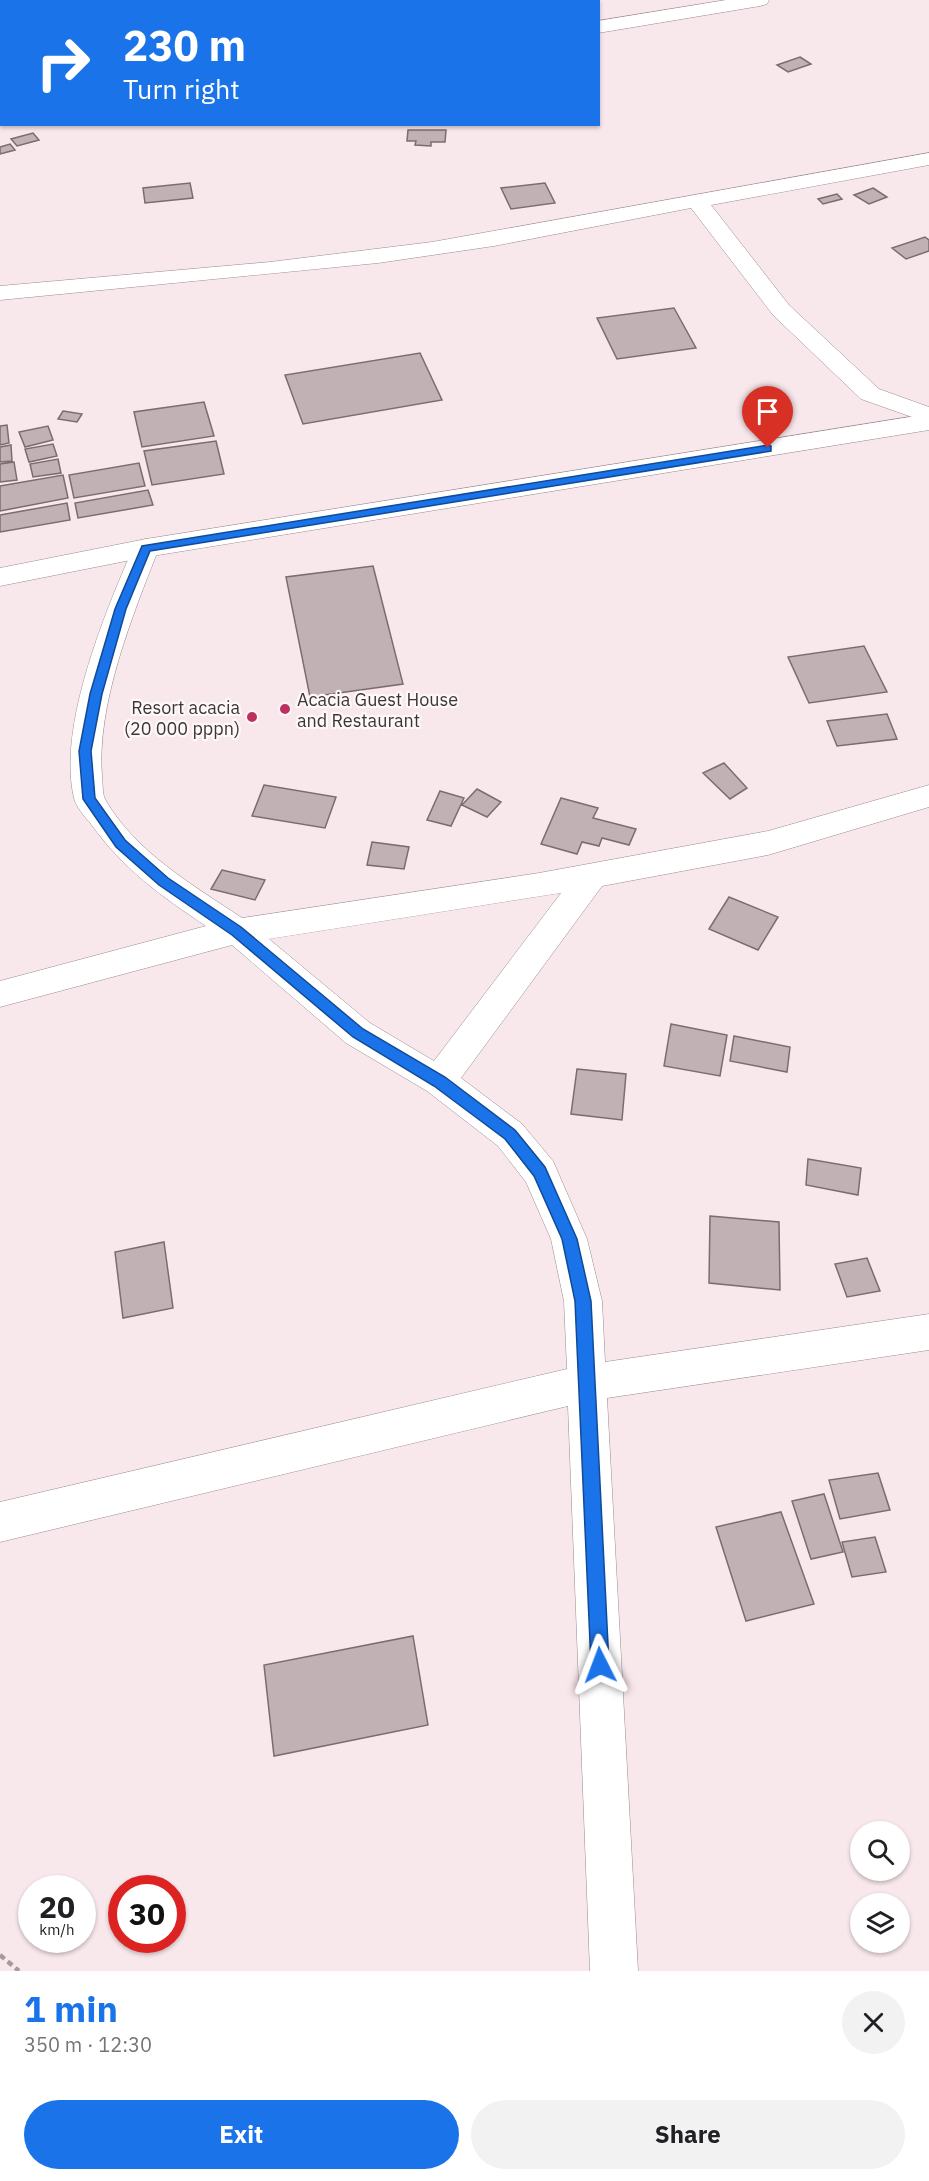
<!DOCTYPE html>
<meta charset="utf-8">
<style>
body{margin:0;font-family:"IBM Plex Sans",sans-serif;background:#f2f2f2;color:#202124;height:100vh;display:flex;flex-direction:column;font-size:22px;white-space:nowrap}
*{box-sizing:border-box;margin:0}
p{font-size:20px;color:#757577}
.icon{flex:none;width:33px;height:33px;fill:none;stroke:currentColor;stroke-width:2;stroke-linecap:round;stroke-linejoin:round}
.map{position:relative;height:1971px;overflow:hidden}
.details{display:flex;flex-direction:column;background:#fff;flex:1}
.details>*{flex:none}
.guide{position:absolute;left:0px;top:0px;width:600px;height:126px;box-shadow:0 2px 4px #0004;background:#1a73e8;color:#fff;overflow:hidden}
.buttons{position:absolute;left:850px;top:1821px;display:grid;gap:12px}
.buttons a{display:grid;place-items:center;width:60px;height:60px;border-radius:50%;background:#fff;box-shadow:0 2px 4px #0004;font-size:30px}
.speed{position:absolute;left:18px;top:1875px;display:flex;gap:12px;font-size:30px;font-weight:700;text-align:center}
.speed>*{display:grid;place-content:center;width:78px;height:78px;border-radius:50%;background:#fff;box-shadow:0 2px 4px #0004;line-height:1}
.speed small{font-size:15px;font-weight:400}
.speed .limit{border:9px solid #d22;background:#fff;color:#111}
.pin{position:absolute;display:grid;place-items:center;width:51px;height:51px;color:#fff;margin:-62px -26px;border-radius:50% 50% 50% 0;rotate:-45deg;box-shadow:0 0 6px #0007}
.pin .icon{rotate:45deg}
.me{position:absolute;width:66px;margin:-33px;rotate:357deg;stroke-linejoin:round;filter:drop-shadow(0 0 4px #0008)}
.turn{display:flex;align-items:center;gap:21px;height:126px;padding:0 24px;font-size:27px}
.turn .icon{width:78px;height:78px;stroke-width:2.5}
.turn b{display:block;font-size:42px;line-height:51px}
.round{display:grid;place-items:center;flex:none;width:63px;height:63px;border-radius:32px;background:#f2f2f2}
.headline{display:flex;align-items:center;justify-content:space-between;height:102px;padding:0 24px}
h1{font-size:36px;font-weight:700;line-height:45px;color:#1a73e8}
.action{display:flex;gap:12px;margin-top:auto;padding:12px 24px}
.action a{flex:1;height:69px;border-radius:36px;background:#1a73e8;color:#fff;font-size:24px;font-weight:700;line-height:69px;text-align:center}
.action a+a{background:#f2f2f2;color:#202124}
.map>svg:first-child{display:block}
.building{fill:#c1b1b4;stroke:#7b6c6f;stroke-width:1.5}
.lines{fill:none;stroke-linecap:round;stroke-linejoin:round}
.street-casing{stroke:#9a8a8d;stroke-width:1}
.primary-casing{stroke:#9a8a8d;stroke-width:1}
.path{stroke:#a79a9d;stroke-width:4.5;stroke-dasharray:6 4;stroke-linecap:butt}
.street{fill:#fff;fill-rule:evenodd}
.primary{fill:#fff;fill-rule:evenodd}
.route{fill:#1a73e8;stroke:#114b97;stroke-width:1.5}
.poi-dot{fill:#bd3061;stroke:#fff8f9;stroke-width:2}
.labels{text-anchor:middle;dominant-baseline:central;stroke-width:4.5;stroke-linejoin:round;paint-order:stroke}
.poi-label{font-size:18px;fill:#3c3637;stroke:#fff8f9;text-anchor:start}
</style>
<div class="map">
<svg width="929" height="1971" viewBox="0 0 929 1971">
<rect width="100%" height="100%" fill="#f9e8eb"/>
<!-- building -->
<path class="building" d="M800 57 811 64 788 72 777 65Z
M408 130H446L445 142H431V146L415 145 416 141H407Z
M33 133 39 140 17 146 11 139Z
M10 144 15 150 0 154V147Z
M190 183 193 198 145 203 143 188Z
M545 183 555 203 511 209 501 188Z
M873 188 887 197 869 204 854 195Z
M837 194 842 199 823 204 818 199Z
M925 237 929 240V251L906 259 892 248Z
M674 308 696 348 617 359 597 318Z
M420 353 442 400 303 424 285 375Z
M204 402 214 436 142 447 134 412Z
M63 411 82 414 77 422 58 419Z
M7 425 9 443 0 445V426Z
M48 426 53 440 25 447 19 432Z
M216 441 224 474 152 485 144 451Z
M53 444 57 456 29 462 25 449Z
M11 445 12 461 0 462V447Z
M58 459 61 473 33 477 30 464Z
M14 462 17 480 0 482V464Z
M139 463 145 486 74 498 69 475Z
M63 475 68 498 0 511V486Z
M148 490 153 505 78 518 75 503Z
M67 503 70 520 0 532V515Z
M373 566 403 684 310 697 286 577Z
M864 646 887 692 809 703 788 657Z
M887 714 897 739 837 746 827 721Z
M724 763 747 788 730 799 703 773Z
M264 785 336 797 325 828 252 816Z
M477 789 501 802 487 817 462 805Z
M440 791 464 798 451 826 427 820Z
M561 798 598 808 593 818 636 829 629 845 602 838 599 846 582 842 577 854 541 844Z
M372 842 409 847 404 869 367 865Z
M222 870 265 880 255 900 211 889Z
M729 897 778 917 758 950 709 929Z
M671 1024 727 1035 720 1076 664 1066Z
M734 1036 790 1047 787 1072 730 1061Z
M577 1069 626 1074 622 1120 571 1114Z
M808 1159 861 1168 858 1195 806 1185Z
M710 1216 779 1222 780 1290 709 1283Z
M164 1242 173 1308 123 1318 115 1252Z
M867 1258 880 1291 847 1297 835 1264Z
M878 1473 890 1510 840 1519 829 1480Z
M824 1494 843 1552 811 1559 792 1501Z
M781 1512 814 1604 746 1621 716 1527Z
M875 1537 886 1572 852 1577 842 1542Z
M413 1636 428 1725 274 1756 264 1665Z"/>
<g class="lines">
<defs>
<path id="street" d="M726 0H769L767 4 760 6 598 33V21Z
M0 90H2V102H0Z
M929 153V165L711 205 789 305 879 389 929 407V423L861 399 773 315 691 208 494 246 378 263 0 300V286L270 262 432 242Z
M146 539 155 542 159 548C133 614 96 705 102 776 103 783 102 793 105 799 135 852 193 885 242 918L539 873 768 831 929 785V807L768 855 602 886 461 1078 522 1124 553 1161 587 1239 602 1301 605 1362 929 1314V1350L607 1398 638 1971H590L568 1406 0 1542V1502L567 1369 564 1301 551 1239 526 1182 498 1146 427 1091 346 1043 232 945 0 1007V981L206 926C161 896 123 869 91 824 85 817 76 807 74 798 57 727 105 613 133 548L137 542ZM561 893 434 1061 370 1023 269 939Z"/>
<path id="primary" d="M929 414V430L146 557 0 586V568L146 539Z"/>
</defs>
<!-- street casing -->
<use href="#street" class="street-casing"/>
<!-- primary casing -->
<use href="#primary" class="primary-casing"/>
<!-- path -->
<path class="path" d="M0 1955 19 1971"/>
<!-- street -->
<use href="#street" class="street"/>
<!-- primary -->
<use href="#primary" class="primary"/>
</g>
<!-- route -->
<path class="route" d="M768 445 771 446V451L150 551 126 609 102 694 91 751 95 798 125 840 168 878 241 927 363 1029 445 1077 515 1130 545 1167 577 1239 591 1301 609 1665 606 1671 600 1674 593 1671 591 1665 575 1301 562 1239 534 1176 505 1139 434 1086 353 1037 232 935 159 885 116 847 83 799 79 751 90 694 115 609 142 546Z"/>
<!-- markers -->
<g class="poi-dot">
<circle cx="285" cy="709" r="6"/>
<circle cx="252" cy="717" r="6"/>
</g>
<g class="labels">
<!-- poi labels -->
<g class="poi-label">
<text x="297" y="699">Acacia Guest House<tspan x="297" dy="21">and Restaurant</tspan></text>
<text x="240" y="707" text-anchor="end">Resort acacia<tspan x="240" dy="21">(20 000 pppn)</tspan></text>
</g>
</g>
</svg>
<div class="buttons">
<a><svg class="icon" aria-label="search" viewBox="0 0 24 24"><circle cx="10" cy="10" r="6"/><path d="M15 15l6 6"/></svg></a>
<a><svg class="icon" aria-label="layers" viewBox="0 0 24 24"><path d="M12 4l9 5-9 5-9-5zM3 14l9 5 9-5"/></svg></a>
</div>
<div class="speed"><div>20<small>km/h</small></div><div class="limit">30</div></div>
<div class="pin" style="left:768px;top:448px;background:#d93025"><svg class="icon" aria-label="arrive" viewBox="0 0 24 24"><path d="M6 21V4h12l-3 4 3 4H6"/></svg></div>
<svg class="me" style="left:600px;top:1665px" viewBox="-20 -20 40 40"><path d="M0-17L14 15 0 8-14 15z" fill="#1a73e8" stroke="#fff" stroke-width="4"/></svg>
<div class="guide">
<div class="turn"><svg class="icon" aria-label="right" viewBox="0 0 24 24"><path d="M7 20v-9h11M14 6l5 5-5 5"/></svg><div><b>230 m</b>Turn right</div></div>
</div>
</div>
<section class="details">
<div class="headline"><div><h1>1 min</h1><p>350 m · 12:30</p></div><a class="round"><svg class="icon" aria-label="close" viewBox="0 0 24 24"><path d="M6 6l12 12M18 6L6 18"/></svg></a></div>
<div class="action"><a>Exit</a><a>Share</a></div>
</section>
